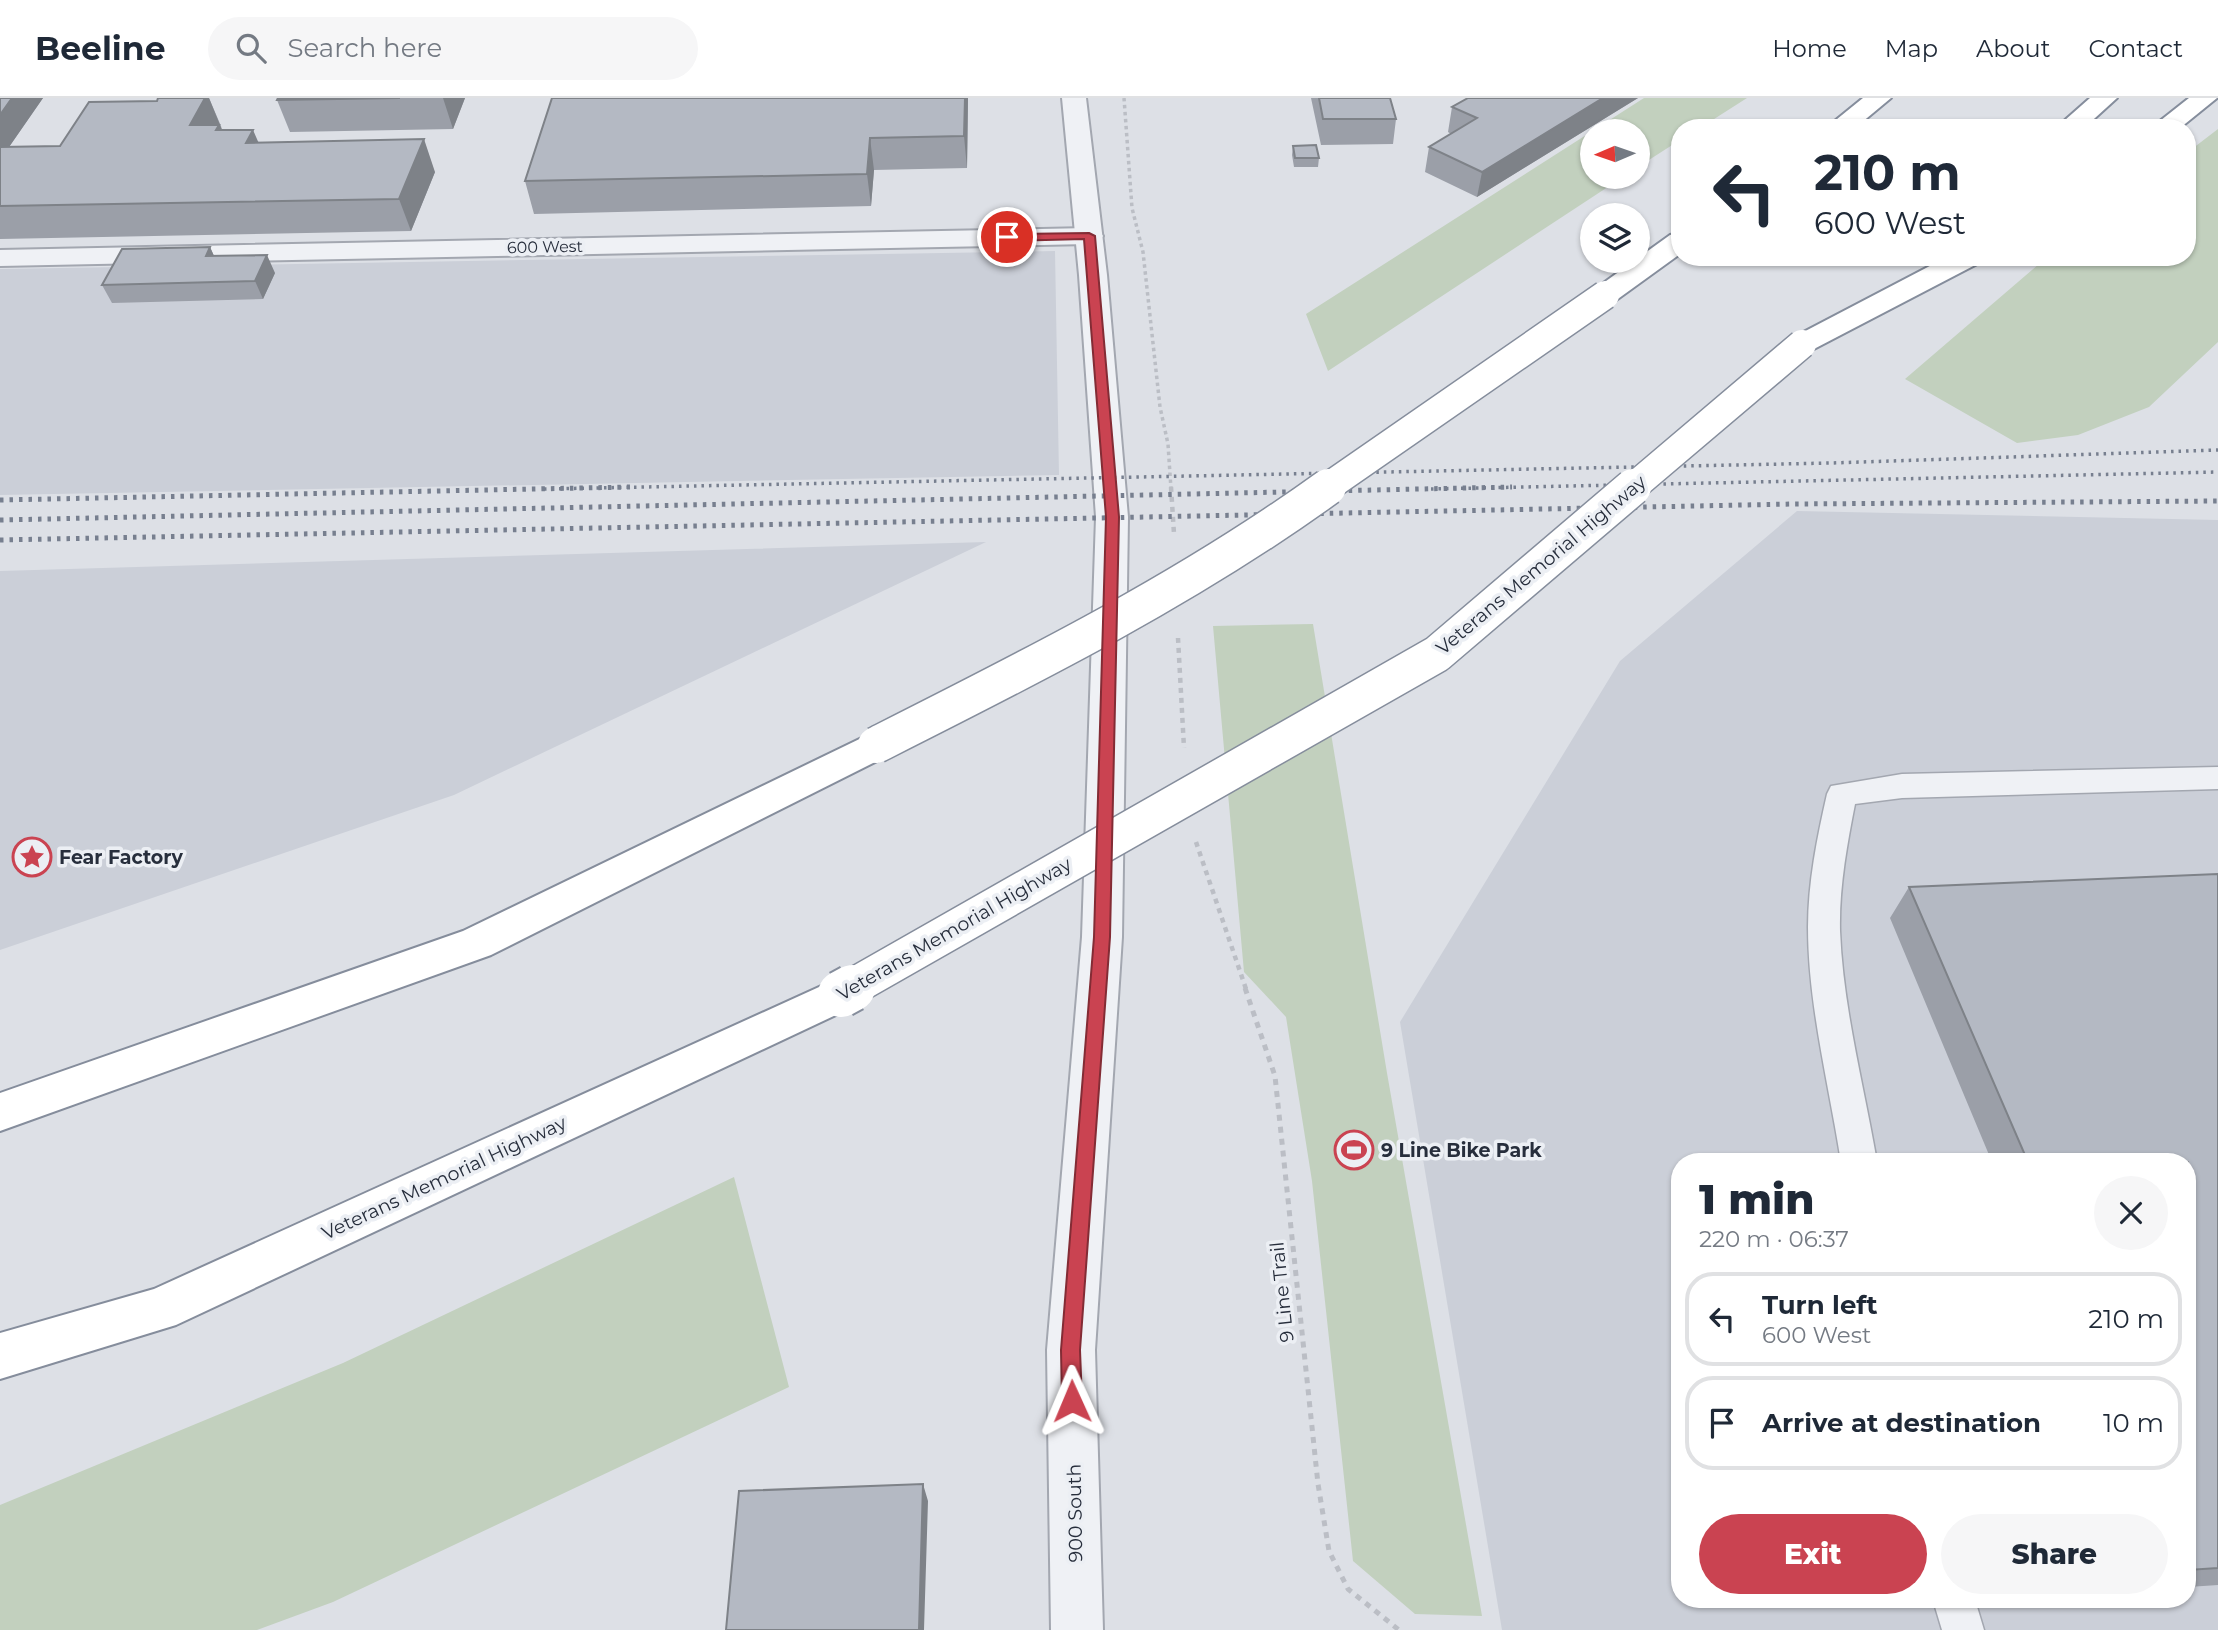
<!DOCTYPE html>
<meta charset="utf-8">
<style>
body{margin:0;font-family:Montserrat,sans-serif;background:#f6f6f7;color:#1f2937;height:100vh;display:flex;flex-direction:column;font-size:26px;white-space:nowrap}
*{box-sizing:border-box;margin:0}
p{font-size:23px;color:#747a83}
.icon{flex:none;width:38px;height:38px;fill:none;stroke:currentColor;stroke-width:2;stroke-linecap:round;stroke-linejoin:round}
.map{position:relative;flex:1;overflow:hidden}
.details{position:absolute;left:1671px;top:1055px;width:525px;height:455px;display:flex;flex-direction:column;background:#fff;border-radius:28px;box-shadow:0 2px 5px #0004}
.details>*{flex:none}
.top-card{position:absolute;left:1671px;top:21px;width:525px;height:147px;border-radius:28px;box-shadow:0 2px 5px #0004;background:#fff;color:#1f2937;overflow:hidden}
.needle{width:46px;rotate:268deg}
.buttons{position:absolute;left:1580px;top:21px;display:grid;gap:14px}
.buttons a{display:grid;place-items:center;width:70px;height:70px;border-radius:50%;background:#fff;box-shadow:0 2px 5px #0004;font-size:35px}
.pin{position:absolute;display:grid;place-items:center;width:60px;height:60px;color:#fff;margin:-30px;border:4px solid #fff;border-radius:50%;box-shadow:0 2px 7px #0007}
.me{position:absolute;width:77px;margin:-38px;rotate:359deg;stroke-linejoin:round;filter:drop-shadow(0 0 5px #0008)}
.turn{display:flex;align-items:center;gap:24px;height:147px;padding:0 28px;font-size:32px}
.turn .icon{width:91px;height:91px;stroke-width:2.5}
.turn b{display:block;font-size:49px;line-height:60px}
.round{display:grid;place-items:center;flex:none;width:74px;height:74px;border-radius:37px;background:#f6f6f7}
.head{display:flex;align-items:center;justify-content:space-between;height:119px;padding:0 28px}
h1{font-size:42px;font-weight:800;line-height:52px}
.cta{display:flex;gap:14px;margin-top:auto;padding:14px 28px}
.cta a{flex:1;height:80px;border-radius:42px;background:#ca4351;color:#fff;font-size:28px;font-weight:800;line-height:80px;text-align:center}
.cta a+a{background:#f6f6f7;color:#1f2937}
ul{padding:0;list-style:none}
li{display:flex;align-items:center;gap:21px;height:94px;margin:0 14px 10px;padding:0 14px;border:4px solid #e0e1e3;border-radius:28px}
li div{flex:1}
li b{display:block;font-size:26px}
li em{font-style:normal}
header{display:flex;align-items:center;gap:42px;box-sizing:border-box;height:98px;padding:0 35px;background:#fff;border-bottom:2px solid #e0e1e3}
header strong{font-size:33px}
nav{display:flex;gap:38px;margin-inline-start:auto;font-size:24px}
.search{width:490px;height:63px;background:#f6f6f7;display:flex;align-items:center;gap:18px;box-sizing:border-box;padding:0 24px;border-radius:38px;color:#747a83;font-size:26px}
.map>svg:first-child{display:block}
.built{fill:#cbcfd8;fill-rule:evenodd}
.green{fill:#c2d0be}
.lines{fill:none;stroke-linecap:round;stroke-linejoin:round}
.service-casing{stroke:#a3a7b0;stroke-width:3}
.minor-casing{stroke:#a3a7b0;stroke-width:4}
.tertiary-casing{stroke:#a3a7b0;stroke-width:4}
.motorway-casing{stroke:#858d9c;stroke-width:4}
.path-far2{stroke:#bbbec5;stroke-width:3.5;stroke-dasharray:3.5 3.5;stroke-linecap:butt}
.path-far1{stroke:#bbbec5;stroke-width:4.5;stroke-dasharray:5 5;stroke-linecap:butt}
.path{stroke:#bbbec5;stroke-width:5;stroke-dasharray:6 6;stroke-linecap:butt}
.service{fill:#eff1f5;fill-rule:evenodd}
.minor{fill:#eff1f5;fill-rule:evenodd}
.tertiary{fill:#eff1f5;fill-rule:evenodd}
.motorway{fill:#fff;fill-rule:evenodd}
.rail-far1{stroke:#777f8f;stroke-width:3.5;stroke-dasharray:2.5 5;stroke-linecap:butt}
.rail{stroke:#777f8f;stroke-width:5;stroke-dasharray:3.5 6;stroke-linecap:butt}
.motorway-bridge-far2-casing{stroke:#858d9c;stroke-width:31;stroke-linecap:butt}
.motorway-bridge-far1-casing{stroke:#858d9c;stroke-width:39;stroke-linecap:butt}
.motorway-bridge-casing{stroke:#858d9c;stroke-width:50;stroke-linecap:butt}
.motorway-bridge-far2{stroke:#fff;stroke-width:28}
.motorway-bridge-far1{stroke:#fff;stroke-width:36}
.motorway-bridge{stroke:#fff;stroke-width:46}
.wall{fill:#9b9fa8}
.shaded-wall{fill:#7e8288}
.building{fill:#b4b9c3;stroke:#7e8288;stroke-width:2}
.route{fill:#ca4351;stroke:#832c35;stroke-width:2}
.labels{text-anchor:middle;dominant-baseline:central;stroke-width:7;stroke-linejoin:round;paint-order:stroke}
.far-street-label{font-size:16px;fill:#272e3c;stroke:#eceff4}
.street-label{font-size:19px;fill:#272e3c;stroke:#eceff4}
.poi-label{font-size:19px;font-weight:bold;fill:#272e3c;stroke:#eceff4;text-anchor:start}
</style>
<header>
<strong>Beeline</strong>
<div class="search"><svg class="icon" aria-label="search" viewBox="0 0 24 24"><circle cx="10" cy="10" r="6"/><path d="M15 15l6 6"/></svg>Search here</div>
<nav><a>Home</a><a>Map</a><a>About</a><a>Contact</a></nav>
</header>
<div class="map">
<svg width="2218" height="1532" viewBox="0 0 2218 1532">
<rect width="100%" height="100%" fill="#dde0e6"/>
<!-- built -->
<path class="built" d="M1055 153 1059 377 0 397V171Z
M1797 413 2218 422V1532H1502L1400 924 1620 563ZM1680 1064H2188V1502H1680Z
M986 444 454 697 0 852V473Z"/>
<!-- green -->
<path class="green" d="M1644 0H1747L1700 30H1680V42L1638 69V33H1592V79H1623L1328 273 1306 216Z
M2218 31V244L2149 309 2078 337 2017 345 1905 281 2047 159H2188V54Z
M1313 526 1387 975 1482 1518 1415 1516 1353 1463 1312 1083 1286 919 1244 874 1213 528Z
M734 1079 789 1289 333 1504 257 1532H0V1407L343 1265Z"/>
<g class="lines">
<defs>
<path id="service" d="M2218 669V691L1902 700 1855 706C1847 747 1839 790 1840 833 1843 910 1864 988 1877 1064H1841C1829 987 1808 907 1808 829 1808 784 1817 740 1827 696L1831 688 1902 676Z
M1933 1502H1975L1984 1532H1942Z"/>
<path id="minor" d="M1089 130 1099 132 1103 138 1099 144 1089 146 0 168V152Z"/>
<path id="tertiary" d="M1062 0H1086L1107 177 1128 419 1122 839 1095 1252 1103 1532H1051L1047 1252 1082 839 1096 419 1079 177Z"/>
<path id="motorway" d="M1863 0H1891L1855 30H1826Z
M2090 0H2117L2084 30H2056Z
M2189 0H2217L2180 30H2151Z
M1680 135V156L1615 203 1605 205 1595 203 1591 197 1595 191 1670 137Z
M1947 159H1983L1979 165 1812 252 1802 255 1792 252 1787 246 1792 240Z
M876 633 889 637 894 647 889 657 491 857 0 1033V995L463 833Z
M841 879 855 884 861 896 855 908 176 1227 0 1281V1235L154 1191Z"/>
</defs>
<!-- service casing -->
<use href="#service" class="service-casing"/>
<!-- minor casing -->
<use href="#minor" class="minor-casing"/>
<!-- tertiary casing -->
<use href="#tertiary" class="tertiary-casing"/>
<!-- motorway casing -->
<use href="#motorway" class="motorway-casing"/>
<!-- path-far2 -->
<path class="path-far2" d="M1124 0 1132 110 1143 154 1160 309 1168 346 1171 391"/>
<!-- path-far1 -->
<path class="path-far1" d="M1171 389 1174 436
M1178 540 1184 650
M1196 744 1246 891"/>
<!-- path -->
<path class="path" d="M1245 890 1275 978 1318 1386 1329 1453 1348 1491 1399 1532"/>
<!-- service -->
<use href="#service" class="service"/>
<!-- minor -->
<use href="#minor" class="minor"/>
<!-- tertiary -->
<use href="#tertiary" class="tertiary"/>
<!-- motorway -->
<use href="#motorway" class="motorway"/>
<!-- rail-far1 -->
<path class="rail-far1" d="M544 391 1832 365 2218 352
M1431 391 2218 374"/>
<!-- rail -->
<path class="rail" d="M0 402 630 389
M0 422 1512 389
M0 442 1794 406 2218 403"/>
<defs>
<path id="motorway-bridge-far2" d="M1325 391 1605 197
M1631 391 1802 246"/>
<path id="motorway-bridge-far1" d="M876 647C1031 569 1187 491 1328 389
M849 891 1437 556 1633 389"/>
<path id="motorway-bridge" d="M841 896 852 890"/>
</defs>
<!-- motorway-bridge-far2 casing -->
<use href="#motorway-bridge-far2" class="motorway-bridge-far2-casing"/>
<!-- motorway-bridge-far1 casing -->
<use href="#motorway-bridge-far1" class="motorway-bridge-far1-casing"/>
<!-- motorway-bridge casing -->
<use href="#motorway-bridge" class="motorway-bridge-casing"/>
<!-- motorway-bridge-far2 -->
<use href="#motorway-bridge-far2" class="motorway-bridge-far2"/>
<!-- motorway-bridge-far1 -->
<use href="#motorway-bridge-far1" class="motorway-bridge-far1"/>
<!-- motorway-bridge -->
<use href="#motorway-bridge" class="motorway-bridge"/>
</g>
<!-- wall -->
<path class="wall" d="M0 0H43L9 49 60 48 157 3 158 0H209L221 28 222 32 259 44 435 74 411 133 0 141Z
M278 0H465L453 31 290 34 277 2Z
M552 0H968L967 70 874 72 871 108 534 116 525 83Z
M1311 0H1390L1396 21 1393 46 1321 47Z
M1638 0 1477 99 1425 74 1429 49 1451 36 1448 34 1452 9Z
M1293 48 1319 60 1318 69H1294L1292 57Z
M210 149 214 158 275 175 263 201 112 205 102 187Z
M2218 776V1487L2188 1489V1064H1992L1890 820 1909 789Z"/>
<!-- shaded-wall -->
<path class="shaded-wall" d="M12 0H43L0 62V17Z
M205 0H209L233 59 190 27Z
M443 0H465L453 31Z
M965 0H968L967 70 964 38Z
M1603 0H1638L1477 99 1482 74Z
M253 32 267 64 246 45Z
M870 40 874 72 871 108 867 76Z
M424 41 435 74 411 133 399 101Z
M210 149 218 167 206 158Z
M267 157 275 175 263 201 255 183Z
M923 1386 928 1403 924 1532H919Z"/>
<!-- building -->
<path class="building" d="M0 0H12L0 17Z
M158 0H205L190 27H219L216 32H253L246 45 424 41 399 101 0 108V49L60 48 89 4 157 3Z
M278 0H400L277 2Z
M552 0H965L964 38 870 40 867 76 525 83Z
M1319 0H1390L1396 21H1323Z
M1468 0H1603L1482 74 1429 49 1477 20 1452 9Z
M1316 47 1319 60H1295L1293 48Z
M210 149 206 158 267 157 255 183 102 187 122 151Z
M2218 776V1470L2188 1472V1064H2028L1909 789Z
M923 1386 919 1532H726L739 1393Z"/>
<!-- route -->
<path class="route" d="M1089 135 1095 138 1119 419 1110 839 1080 1252 1082 1303 1079 1310 1072 1313 1065 1310 1062 1303 1061 1252 1094 839 1106 419 1084 141 1007 143 1002 139 1007 136Z"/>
<!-- icons -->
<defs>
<symbol id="sight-ring" viewBox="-11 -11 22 22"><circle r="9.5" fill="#eceff4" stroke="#ca4351" stroke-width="1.5"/><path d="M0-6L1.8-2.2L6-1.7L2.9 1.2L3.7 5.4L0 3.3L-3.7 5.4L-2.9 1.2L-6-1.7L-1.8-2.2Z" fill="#ca4351"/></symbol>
<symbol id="stadium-ring" viewBox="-11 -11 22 22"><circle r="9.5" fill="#eceff4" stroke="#ca4351" stroke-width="1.5"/><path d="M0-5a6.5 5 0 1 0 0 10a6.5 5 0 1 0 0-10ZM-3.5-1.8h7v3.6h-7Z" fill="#ca4351"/></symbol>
</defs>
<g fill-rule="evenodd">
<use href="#sight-ring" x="10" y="737" width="44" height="44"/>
<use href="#stadium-ring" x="1332" y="1030" width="44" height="44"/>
</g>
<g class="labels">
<!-- far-street labels -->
<g class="far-street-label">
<text transform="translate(545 149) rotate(-1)">600 West</text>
</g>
<!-- street labels -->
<g class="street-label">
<text transform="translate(1541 467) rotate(-40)">Veterans Memorial Highway</text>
<text transform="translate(954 831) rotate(-30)">Veterans Memorial Highway</text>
<text transform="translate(444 1080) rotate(-25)">Veterans Memorial Highway</text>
<text transform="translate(1282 1194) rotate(-96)">9 Line Trail</text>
<text transform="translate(1075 1415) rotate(-91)">900 South</text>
</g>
<!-- poi labels -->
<g class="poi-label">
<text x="59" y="759">Fear Factory</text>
<text x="1381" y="1052">9 Line Bike Park</text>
</g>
</g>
</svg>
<div class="buttons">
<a><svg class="needle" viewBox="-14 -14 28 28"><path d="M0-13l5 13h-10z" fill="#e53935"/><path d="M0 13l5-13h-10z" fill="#747a83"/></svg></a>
<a><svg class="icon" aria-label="layers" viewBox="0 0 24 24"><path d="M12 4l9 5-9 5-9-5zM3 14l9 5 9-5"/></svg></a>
</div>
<div class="pin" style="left:1007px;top:139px;background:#d93025"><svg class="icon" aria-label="arrive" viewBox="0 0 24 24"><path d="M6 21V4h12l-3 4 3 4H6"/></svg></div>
<svg class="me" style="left:1072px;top:1303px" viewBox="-20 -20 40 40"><path d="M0-17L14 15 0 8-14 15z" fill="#ca4351" stroke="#fff" stroke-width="4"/></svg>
<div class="top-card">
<div class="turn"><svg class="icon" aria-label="left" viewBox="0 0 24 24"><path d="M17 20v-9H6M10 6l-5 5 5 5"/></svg><div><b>210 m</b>600 West</div></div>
</div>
<section class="details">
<div class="head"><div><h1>1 min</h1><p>220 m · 06:37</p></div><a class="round"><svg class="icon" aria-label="close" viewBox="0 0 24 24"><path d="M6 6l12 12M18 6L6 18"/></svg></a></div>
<ul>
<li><svg class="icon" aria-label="left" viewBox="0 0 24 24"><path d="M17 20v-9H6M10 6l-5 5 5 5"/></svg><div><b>Turn left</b><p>600 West</p></div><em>210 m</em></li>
<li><svg class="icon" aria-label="arrive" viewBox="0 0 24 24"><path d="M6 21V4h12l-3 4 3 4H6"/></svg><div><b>Arrive at destination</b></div><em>10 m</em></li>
</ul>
<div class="cta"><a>Exit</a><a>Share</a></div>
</section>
</div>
